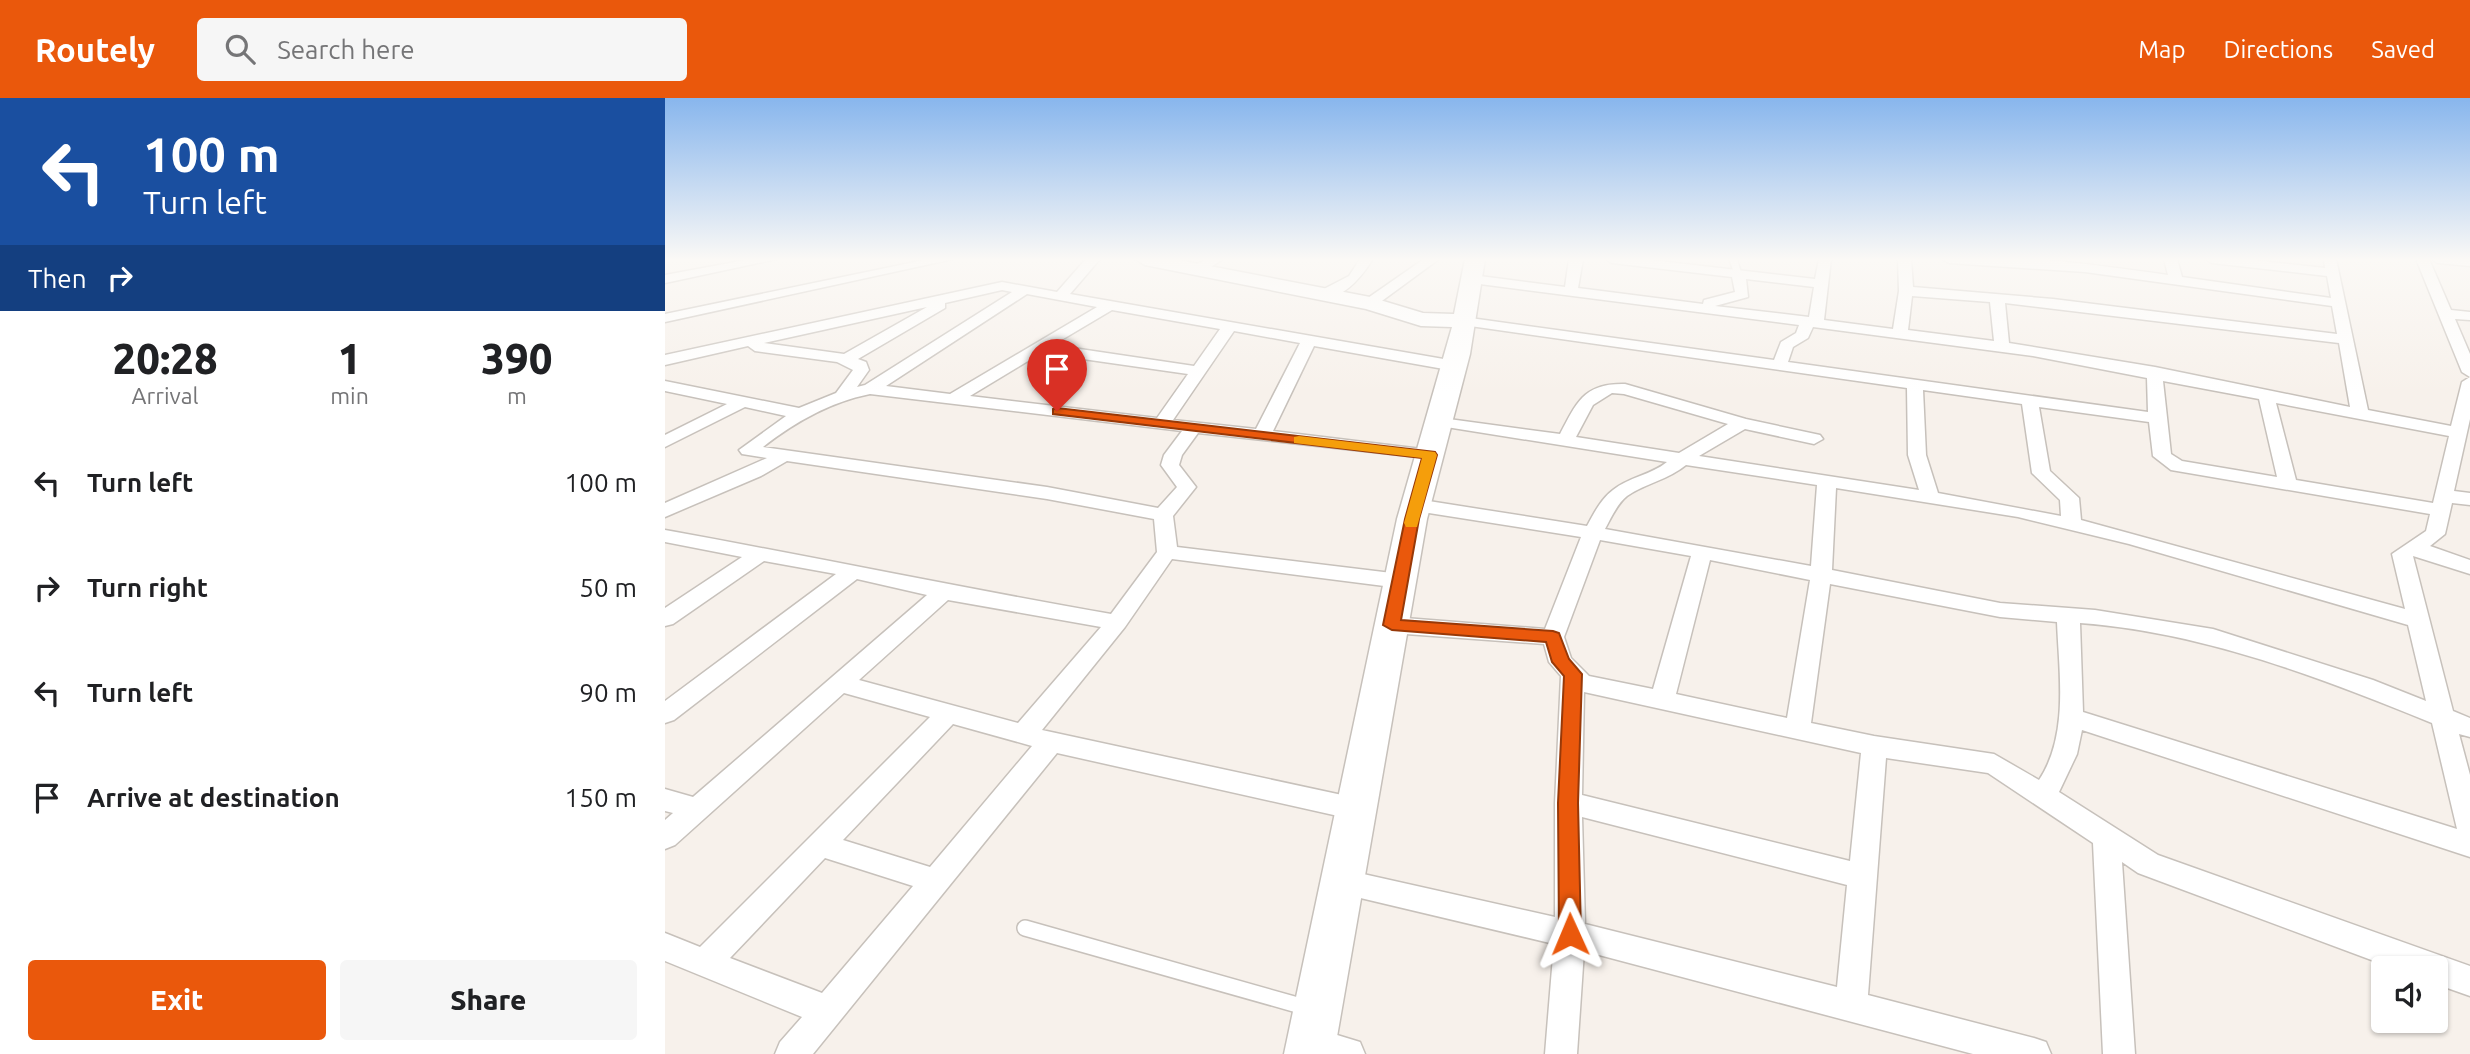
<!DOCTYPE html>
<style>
body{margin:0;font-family:Ubuntu,sans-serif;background:#f6f6f6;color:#202124;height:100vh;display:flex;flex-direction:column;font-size:26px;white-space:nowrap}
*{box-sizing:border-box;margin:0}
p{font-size:23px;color:#757577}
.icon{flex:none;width:38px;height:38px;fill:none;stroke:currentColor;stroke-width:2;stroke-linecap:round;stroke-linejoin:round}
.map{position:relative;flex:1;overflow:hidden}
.side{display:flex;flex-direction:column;background:#fff;width:665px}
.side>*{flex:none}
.top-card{background:#1a4fa0;color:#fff;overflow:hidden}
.controls{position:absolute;left:1706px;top:858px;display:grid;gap:14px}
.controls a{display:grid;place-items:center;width:77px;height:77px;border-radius:7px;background:#fff;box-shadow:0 2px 5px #0004;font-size:35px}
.pin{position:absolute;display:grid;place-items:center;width:60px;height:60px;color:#fff;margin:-72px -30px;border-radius:50% 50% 50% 0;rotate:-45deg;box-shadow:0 0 7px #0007}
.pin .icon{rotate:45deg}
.me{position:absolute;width:77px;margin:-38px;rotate:359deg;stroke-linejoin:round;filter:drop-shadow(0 0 5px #0008)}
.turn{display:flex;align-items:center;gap:24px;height:147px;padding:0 28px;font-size:32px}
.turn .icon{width:91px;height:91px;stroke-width:2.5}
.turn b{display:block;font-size:49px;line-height:60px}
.then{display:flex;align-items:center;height:66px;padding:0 28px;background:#0003;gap:14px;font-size:26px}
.eta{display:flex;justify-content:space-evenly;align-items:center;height:119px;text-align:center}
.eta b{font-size:42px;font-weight:800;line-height:49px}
.button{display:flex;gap:14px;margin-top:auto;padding:14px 28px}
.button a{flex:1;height:80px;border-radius:7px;background:#ea580c;color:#fff;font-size:28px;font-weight:800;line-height:80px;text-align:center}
.button a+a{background:#f6f6f6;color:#202124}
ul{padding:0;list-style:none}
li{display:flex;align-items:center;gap:21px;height:105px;padding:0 28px}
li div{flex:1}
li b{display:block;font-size:26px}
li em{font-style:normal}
header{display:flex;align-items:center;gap:42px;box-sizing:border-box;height:98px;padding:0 35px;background:#ea580c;color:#fff}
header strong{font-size:33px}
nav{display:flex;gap:38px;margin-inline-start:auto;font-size:24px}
.search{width:490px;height:63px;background:#f6f6f6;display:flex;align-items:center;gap:18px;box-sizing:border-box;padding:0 24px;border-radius:7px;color:#757577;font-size:26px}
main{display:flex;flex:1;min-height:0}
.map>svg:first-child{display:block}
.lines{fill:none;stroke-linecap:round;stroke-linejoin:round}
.lane-far1-casing{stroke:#c7c1bb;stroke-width:10}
.lane-casing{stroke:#c7c1bb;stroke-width:18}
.street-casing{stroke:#c7c1bb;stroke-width:3}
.secondary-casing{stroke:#c7c1bb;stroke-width:3}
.lane-far1{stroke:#fff;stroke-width:7}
.lane{stroke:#fff;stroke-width:15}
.street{fill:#fff;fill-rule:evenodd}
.secondary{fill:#fff;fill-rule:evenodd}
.route{fill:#ea580c;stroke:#983908;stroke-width:2}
.slow{fill:#f59e0b}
</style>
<header>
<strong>Routely</strong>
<div class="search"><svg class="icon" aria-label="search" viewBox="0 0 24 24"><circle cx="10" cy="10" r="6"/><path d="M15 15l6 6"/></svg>Search here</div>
<nav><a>Map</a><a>Directions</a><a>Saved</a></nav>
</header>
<main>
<section class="side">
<div class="top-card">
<div class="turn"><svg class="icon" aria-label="left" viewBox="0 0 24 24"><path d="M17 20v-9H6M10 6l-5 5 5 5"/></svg><div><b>100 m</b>Turn left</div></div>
<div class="then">Then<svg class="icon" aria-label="right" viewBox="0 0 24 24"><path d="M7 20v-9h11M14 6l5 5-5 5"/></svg></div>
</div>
<div class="eta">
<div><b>20:28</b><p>Arrival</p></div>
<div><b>1</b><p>min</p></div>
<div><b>390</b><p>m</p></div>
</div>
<ul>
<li><svg class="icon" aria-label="left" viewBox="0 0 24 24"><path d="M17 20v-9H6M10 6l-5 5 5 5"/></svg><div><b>Turn left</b></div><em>100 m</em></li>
<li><svg class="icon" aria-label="right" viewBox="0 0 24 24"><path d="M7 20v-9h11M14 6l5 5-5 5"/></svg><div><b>Turn right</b></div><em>50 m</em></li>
<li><svg class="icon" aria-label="left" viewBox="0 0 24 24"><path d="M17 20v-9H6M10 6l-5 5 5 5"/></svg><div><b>Turn left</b></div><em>90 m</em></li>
<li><svg class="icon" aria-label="arrive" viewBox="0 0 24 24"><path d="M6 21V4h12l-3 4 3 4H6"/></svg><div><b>Arrive at destination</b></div><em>150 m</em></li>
</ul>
<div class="button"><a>Exit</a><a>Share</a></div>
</section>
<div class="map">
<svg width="1805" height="956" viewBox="0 0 1805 956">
<rect width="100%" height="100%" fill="#f7f1eb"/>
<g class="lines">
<defs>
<path id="lane-far1" d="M1068 161 1073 176"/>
<path id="lane" d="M360 830 643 910"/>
<path id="street" d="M86 161H112L0 185V177Z
M264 161H288L0 224V216Z
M421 161H435L405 196 790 263 798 268 790 273 649 248 608 333 765 352 771 353 774 357 771 361 533 335 517 357 514 367 531 389 508 418 512 449 735 476 742 478 746 483 742 488 735 490 507 461 460 529 377 632 691 700 700 703 704 711 700 719 691 722 392 655 148 956H110L115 944 137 919 0 863V835L35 849 265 619 179 595 10 747 0 751V722L8 715 0 713V691L28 699 262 497 192 481 9 622 0 625V603L171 476 99 463 8 526 0 528V510L77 459 0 444V432C149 459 297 490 446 516L492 454 489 421 382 401 122 363 96 378 0 419V405L102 360 77 356 74 352 121 318 80 309 0 349V337L62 306 0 293V283L134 310 171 295 188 272 172 264 90 253 83 248 0 267V257L337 184 392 194ZM337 192 347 194 200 287 192 289 204 272 201 264 193 261 280 210V205ZM362 196 432 209 285 296 221 288ZM262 209 179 256 99 245ZM447 212 555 231 529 268 388 247ZM569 233 635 245 591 331 508 322ZM376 255 523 276 492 320 305 298ZM205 296 517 333 499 357 496 367 512 389 493 410 382 389 98 349C130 324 165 304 205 296ZM283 502 436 529 353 625 194 582ZM288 626 367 648 265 769 178 742ZM160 760 248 788 157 895 65 860Z
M542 161H558L538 174H528V168Z
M695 161H708C697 178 678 203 655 199V193L684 178Z
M759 161H774L710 208H700V202Z
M904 161H918L913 190 1038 206 1039 202 1070 194 1067 179 947 165 940 161H977L1150 181 1154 161H1166L1159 222 1228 231 1234 193 1233 161H1246L1248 189 1388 201 1672 236 1667 208 1420 174 1284 165 1277 161C1352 155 1429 167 1503 177L1499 161H1512L1517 179 1666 200 1662 178 1547 165 1540 161H1578L1660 170 1659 161H1671L1703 312 1786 328 1797 284 1805 279V321L1789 393 1805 395V407L1787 405 1780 436 1765 448 1805 462V476L1748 458 1788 613 1805 620V639L1794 636 1805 677V759L1417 632 1412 656 1394 694 1493 757 1805 868V898L1771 886V870H1728L1473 775 1457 764 1470 956H1438L1428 745 1323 675 1221 660 1203 897 1369 940 1381 944 1386 956H1308L919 853 912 956H880L889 846 666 793 662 784 666 775 676 771 890 819V705L896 578 884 564 879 546 727 535 719 532 716 527 719 522 727 519 880 531 916 439 751 413 741 407 751 401 922 428C929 415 936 401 948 392 964 379 986 377 1002 364L775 328 766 323 769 319 895 336C912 304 919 285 960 286L1081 321 1155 337 1158 341 1149 346 1080 331 1034 358 1254 392 1243 357 1242 290 798 227 791 223 798 219 1109 262 1116 244 1131 235 1134 227 807 185 800 181 807 177 900 189ZM1081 181 1149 189 1144 219 1050 208 1083 199ZM1247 198 1325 204 1329 243 1243 232ZM1340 205 1674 245 1685 309 1490 269 1344 245ZM1148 229 1368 258 1482 280 1483 314 1123 264 1128 249 1143 240ZM1498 283 1594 301 1612 379 1517 363 1506 356ZM1258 292 1357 306 1367 375 1395 402 1396 418 1273 395 1261 357ZM947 295 959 296 1063 326 1014 355 911 339 928 307ZM1611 305 1784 338 1768 405 1631 382ZM1374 309 1484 324 1488 358 1506 372 1765 416 1761 433 1727 456 1740 511 1416 422 1414 400 1385 373ZM1021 367 1152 387 1146 468 940 431C946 420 952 406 962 398 981 385 1003 382 1021 367ZM1171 390 1353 419 1464 446 1743 527 1761 603 1708 582 1548 531 1430 512 1335 505 1167 472ZM935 442 1026 458 988 591 924 578 906 560 899 539ZM1045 462 1145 482 1122 620 1011 596ZM1165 486 1335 519 1392 524C1394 575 1404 637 1374 682L1329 656 1209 638 1146 625ZM1415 525C1537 534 1654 579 1767 625L1792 731 1418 614ZM919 594 1196 655 1185 763 917 697ZM917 719 1182 787 1172 889 920 826Z
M1751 161H1764L1786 212 1805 214V222L1790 221 1805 256V279L1797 274Z
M1766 161H1805V168L1773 165Z
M646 929 695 944 700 956H634L630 945 634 933Z"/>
<path id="secondary" d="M470 161H508L705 199 758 215 789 216 800 161H820L805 256 762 421 669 956H619L732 421 787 229 756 228 701 211 480 167Z"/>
</defs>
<!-- lane-far1 casing -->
<use href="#lane-far1" class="lane-far1-casing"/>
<!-- lane casing -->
<use href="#lane" class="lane-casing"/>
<!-- street casing -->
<use href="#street" class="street-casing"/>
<!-- secondary casing -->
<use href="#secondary" class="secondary-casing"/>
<!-- lane-far1 -->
<use href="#lane-far1" class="lane-far1"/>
<!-- lane -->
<use href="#lane" class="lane"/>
<!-- street -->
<use href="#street" class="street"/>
<!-- secondary -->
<use href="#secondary" class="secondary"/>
</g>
<!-- sky -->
<linearGradient id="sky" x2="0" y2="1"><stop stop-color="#88b6ed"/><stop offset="0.55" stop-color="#fbf9f6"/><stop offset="1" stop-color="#fbf9f6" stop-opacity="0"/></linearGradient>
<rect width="1805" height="294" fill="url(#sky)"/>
<!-- route -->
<path class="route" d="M392 310 770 354 772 357 754 421 736 522 888 533 894 535 904 561 917 576 913 705 916 836 913 844 905 847 897 844 894 836 893 705 899 578 887 564 881 544 727 532 718 527 740 421 757 360 388 316V311Z"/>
<!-- slow -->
<path class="slow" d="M634 338 770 354 772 357 752 429H741L739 425 757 360 629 345V339Z"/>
</svg>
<div class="controls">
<a><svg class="icon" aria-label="sound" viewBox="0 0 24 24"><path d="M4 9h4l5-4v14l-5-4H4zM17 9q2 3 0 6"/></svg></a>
</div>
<div class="pin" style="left:392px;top:313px;background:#d93025"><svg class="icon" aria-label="arrive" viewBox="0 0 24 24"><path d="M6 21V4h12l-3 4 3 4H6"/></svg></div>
<svg class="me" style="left:905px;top:836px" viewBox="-20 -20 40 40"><path d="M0-17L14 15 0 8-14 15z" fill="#ea580c" stroke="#fff" stroke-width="4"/></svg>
</div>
</main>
